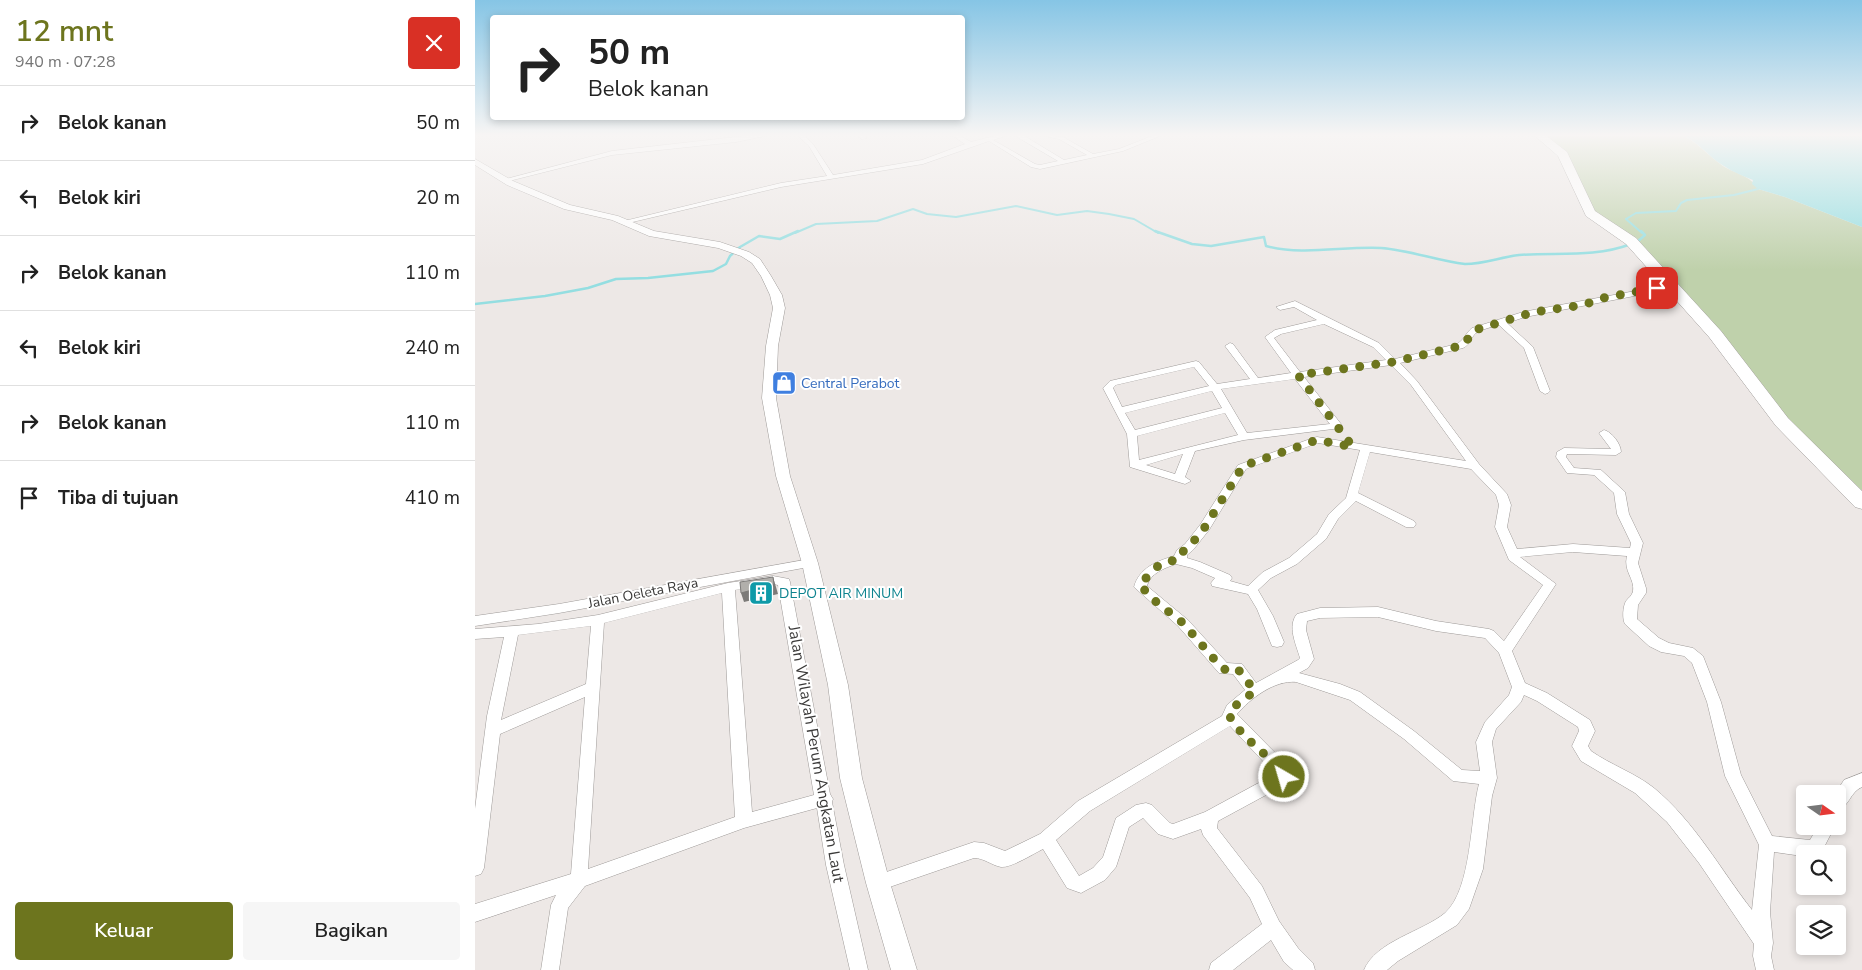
<!DOCTYPE html>
<html lang="id">
<meta charset="utf-8">
<style>
body{margin:0;font-family:"Nunito Sans",sans-serif;background:#f6f6f6;color:#222;height:100vh;display:flex;flex-direction:column;font-size:19px;white-space:nowrap}
*{box-sizing:border-box;margin:0}
p{font-size:16px;color:#767676}
.icon{flex:none;width:28px;height:28px;fill:none;stroke:currentColor;stroke-width:2;stroke-linecap:round;stroke-linejoin:round}
.map{position:relative;flex:1;overflow:hidden}
.panel{display:flex;flex-direction:column;background:#fff;width:475px}
.panel>*{flex:none}
.guide{position:absolute;left:15px;top:15px;width:475px;height:105px;border-radius:5px;box-shadow:0 2px 8px #0003;background:#fff;color:#222;overflow:hidden}
.needle{width:32px;rotate:104deg}
.buttons{position:absolute;left:1321px;top:785px;display:grid;gap:10px}
.buttons a{display:grid;place-items:center;width:50px;height:50px;border-radius:5px;background:#fff;box-shadow:0 2px 8px #0003;font-size:25px}
.pin{position:absolute;display:grid;place-items:center;width:42px;height:42px;color:#fff;margin:-21px;border-radius:10px;box-shadow:0 2px 8px #0006}
.me{position:absolute;width:55px;margin:-28px;rotate:322deg;stroke-linejoin:round;filter:drop-shadow(0 0 4px #0008)}
.turn{display:flex;align-items:center;gap:18px;height:105px;padding:0 15px;font-size:22px}
.turn .icon{width:65px;height:65px;stroke-width:2.5}
.turn b{display:block;font-size:35px;line-height:42px}
.round{display:grid;place-items:center;flex:none;width:52px;height:52px;border-radius:5px;background:#f6f6f6}
.head{display:flex;align-items:center;justify-content:space-between;height:85px;padding:0 15px}
h1{font-size:30px;font-weight:600;line-height:38px;color:#6d751e}
.cta{display:flex;gap:10px;margin-top:auto;padding:10px 15px}
.cta a{flex:1;height:58px;border-radius:5px;background:#6d751e;color:#fff;font-size:20px;font-weight:600;line-height:58px;text-align:center}
.cta a+a{background:#f6f6f6;color:#222}
ul{padding:0;list-style:none}
li{display:flex;align-items:center;gap:15px;height:75px;padding:0 15px;border-top:1px solid #e0e0e0}
li div{flex:1}
li b{display:block;font-size:19px}
li em{font-style:normal}
main{display:flex;flex:1;min-height:0}
.map>svg:first-child{display:block}
.green{fill:#bfd1ab}
.water{fill:#94dee1}
.lines{fill:none;stroke-linecap:round;stroke-linejoin:round}
.stream-far1{stroke:#94dee1;stroke-width:2}
.stream{stroke:#94dee1;stroke-width:2.5}
.street-casing{stroke:#9e9a98;stroke-width:1}
.secondary-casing{stroke:#9e9a98;stroke-width:1}
.highway-casing{stroke:#9e9a98;stroke-width:1}
.street{fill:#fff;fill-rule:evenodd}
.secondary{fill:#fff;fill-rule:evenodd}
.highway{fill:#fff;fill-rule:evenodd}
.shaded-wall{fill:#7c7a78}
.building{fill:#b1afab;stroke:#7c7a78}
.route{stroke:#6d751e;stroke-width:9;stroke-dasharray:0 16.2}
.labels{text-anchor:middle;dominant-baseline:central;stroke-width:4;stroke-linejoin:round;paint-order:stroke}
.shop-label{font-size:14px;fill:#366cbe;stroke:#fff;text-anchor:start}
.street-label{font-size:14px;fill:#3a3938;stroke:#fff}
.culture-label{font-size:14px;fill:#0d838f;stroke:#fff;text-anchor:start}
.near-street-label{font-size:16px;fill:#3a3938;stroke:#fff}
</style>
<main>
<section class="panel">
<div class="head"><div><h1>12 mnt</h1><p>940 m · 07:28</p></div><a class="round" style="background:#d93025;color:#fff"><svg class="icon" aria-label="close" viewBox="0 0 24 24"><path d="M6 6l12 12M18 6L6 18"/></svg></a></div>
<ul>
<li><svg class="icon" aria-label="right" viewBox="0 0 24 24"><path d="M7 20v-9h11M14 6l5 5-5 5"/></svg><div><b>Belok kanan</b></div><em>50 m</em></li>
<li><svg class="icon" aria-label="left" viewBox="0 0 24 24"><path d="M17 20v-9H6M10 6l-5 5 5 5"/></svg><div><b>Belok kiri</b></div><em>20 m</em></li>
<li><svg class="icon" aria-label="right" viewBox="0 0 24 24"><path d="M7 20v-9h11M14 6l5 5-5 5"/></svg><div><b>Belok kanan</b></div><em>110 m</em></li>
<li><svg class="icon" aria-label="left" viewBox="0 0 24 24"><path d="M17 20v-9H6M10 6l-5 5 5 5"/></svg><div><b>Belok kiri</b></div><em>240 m</em></li>
<li><svg class="icon" aria-label="right" viewBox="0 0 24 24"><path d="M7 20v-9h11M14 6l5 5-5 5"/></svg><div><b>Belok kanan</b></div><em>110 m</em></li>
<li><svg class="icon" aria-label="arrive" viewBox="0 0 24 24"><path d="M6 21V4h12l-3 4 3 4H6"/></svg><div><b>Tiba di tujuan</b></div><em>410 m</em></li>
</ul>
<div class="cta"><a>Keluar</a><a>Bagikan</a></div>
</section>
<div class="map">
<svg width="1387" height="970" viewBox="0 0 1387 970">
<rect width="100%" height="100%" fill="#ede8e6"/>
<!-- green -->
<path class="green" d="M1066 134H1204C1222 141 1232 155 1248 166 1261 174 1275 175 1283 189L1310 197 1387 227V499L1354 467 1224 312 1121 215 1084 147Z"/>
<!-- water -->
<path class="water" d="M1204 134H1387V227L1310 197 1283 189 1277 184 1278 180C1268 176 1258 172 1249 166 1232 156 1224 141 1204 134Z"/>
<g class="lines">
<!-- stream-far1 -->
<path class="stream-far1" d="M320 233 341 224 402 221 438 209 452 214 481 217 541 206 582 215 612 211 634 214 659 219 683 233
M1167 233 1151 219 1161 213 1201 211 1206 203 1212 200 1259 195 1283 189"/>
<!-- stream -->
<path class="stream" d="M680 231 717 244 736 246 789 237 791 246C829 256 868 246 906 248 935 250 962 261 990 264 1009 264 1026 257 1044 255 1082 252 1119 258 1156 244
M1162 242 1170 235 1166 231
M0 304 70 296 113 288 141 279 173 278 238 271 251 264 255 256 265 247 284 236 305 239 323 231"/>
<defs>
<path id="street" d="M287 134H300L261 142 137 155 30 182 27 180 137 151Z
M321 134H327L338 144 358 175 447 160 490 144 475 134H482L496 142 527 134H536L518 140 560 164 565 165 583 161 537 134H546L589 160 612 155 584 139 560 134 588 137 618 154 644 149 682 134H690L648 151 565 169 556 167 514 141 448 164 306 187 149 224 145 222 306 183 352 176 334 146Z
M380 134H387L392 138 387 139Z
M1198 284H1201V288L1050 317 1032 323 1058 347 1075 391 1073 393 1070 394 1065 391 1049 348 1024 325C1017 327 1007 329 1001 333 995 338 996 344 988 348L925 363 942 381 1004 464 1032 494 1036 505 1032 527 1042 549 1098 544 1155 548 1156 543 1142 514 1139 493 1119 475 1092 473 1081 457 1082 452 1089 448 1136 449 1124 433 1129 430C1137 432 1146 444 1146 452L1141 455 1092 454 1091 457 1099 468 1126 470 1150 492 1154 514 1168 543 1163 563 1171 588V593L1163 605 1162 619 1184 638 1194 643 1218 648 1228 656 1246 702 1266 775 1297 836 1335 840 1343 826H1360L1346 853 1330 854V856H1327L1299 852 1295 912 1298 943 1296 956 1299 970H1281L1278 956 1279 944 1224 863 1192 822 1160 793 1106 761 1097 746 1104 731 1103 727 1062 701 1049 695 1046 702 1021 729 1017 742 1022 778 1017 796 1008 869 994 909 982 925 923 961 912 970H889C901 941 947 932 970 913 997 889 995 818 1004 784L978 781 929 739 875 700 821 682C799 680 775 699 762 714L815 768 817 777 815 782 743 821 742 828 787 886 804 921 823 948 838 963 840 970H818L809 962 796 940 758 970H734L736 963 787 924 775 898 728 835 726 829 698 839 683 834 668 818 654 827 641 867 630 880 606 893 592 888 568 849C558 854 536 868 526 867 516 865 509 858 499 858L403 891 397 889 394 883 397 877 499 842 509 843 530 851 565 834 603 801 747 716 752 705 770 690 758 674 744 673 703 626 659 587C664 568 682 561 699 556L702 550 710 544 725 525 763 465 838 438 842 437 991 461 936 385 916 365 829 377 866 424 867 426 866 428 769 440 720 451 710 477 716 481 710 484 655 467 652 434 628 388 635 381 721 361 724 362 742 384 775 379 750 346 755 343 758 344 783 378 816 373 790 337 800 330 842 320 819 307 805 310 801 307 820 301 904 343 920 359 982 344C989 340 991 333 997 328L1048 312ZM849 324 898 347 911 360 825 372 799 338 806 334ZM719 367 734 386 647 407 638 388 641 385ZM820 379 855 424 772 433 746 389ZM737 391 747 408 660 430 650 413ZM750 413 763 435 664 460 662 436ZM843 443 885 450 871 498 854 514 842 534 814 558 788 572 773 586 755 581 757 578 755 575 725 562 712 558V555L718 550 734 530 771 469ZM895 452 996 469 1021 495 1024 505 1020 527 1034 560 1068 585 1029 641 1019 631 1014 629 961 621 903 607 845 608 822 614C812 626 821 644 825 658L823 660 781 683 767 664 752 663 713 620 672 586C675 573 690 568 701 564L717 568 740 578 736 583 737 586 773 594 782 609 797 646 802 647 807 646 809 642 798 616 783 590 796 578 822 564 851 539 863 519 881 501 931 527H939L941 524 939 521 883 493ZM708 454 700 474 671 465ZM1098 552 1152 556C1148 571 1160 579 1158 591 1157 596 1154 597 1151 601 1148 606 1147 619 1150 624L1174 646 1186 652 1209 656 1217 663 1232 702 1250 776 1284 845 1277 910C1245 869 1220 822 1179 788 1160 773 1136 765 1116 751L1113 746 1120 731 1115 720 1072 693 1050 683 1037 651 1081 584 1045 557ZM903 617 961 631 1010 638 1024 653 1037 687 1034 695 1010 722 1001 742 1005 771 987 770 939 731 885 692 865 684 824 673 833 668 839 659 831 630 832 621 845 618ZM755 726 800 774 730 812 698 824 695 823 677 805 671 803 661 805 641 818 628 857 618 868 604 876 581 840 615 811Z
M335 559 339 560 341 563 339 566 84 613 0 626V616L84 604Z
M298 576 314 579 315 582 355 794 358 799 357 802 369 865 393 970H375L351 865 342 808 269 828 110 886 93 908 84 970H66L76 905 81 895 0 922V904L96 874 110 697 25 734 9 868 6 874 0 876V809L12 716 29 637 0 639V629L63 624 123 615 253 583ZM298 584 303 585 339 795 277 812 260 590ZM247 593 260 817 113 869 129 623ZM116 626 111 684 26 720 43 635Z
M1387 773V787C1375 792 1374 807 1362 811V794H1360L1369 780Z"/>
<path id="secondary" d="M0 159 38 181 95 205 143 216 179 231 245 242 274 252 285 259 296 276 307 295 310 308 303 346 301 398 315 476 343 563 373 685 387 778 415 883 442 970H416L391 883 365 778 353 685 327 563 301 476 287 398 291 346 298 308 295 295 286 276 277 263 266 256 243 248 174 236 137 220 89 209 32 185 0 165Z"/>
<path id="highway" d="M1058 134H1069L1092 152 1120 211 1161 238 1246 331 1313 418 1387 491V509L1380 507 1301 426 1234 337 1151 244 1111 216 1083 156Z"/>
</defs>
<!-- street casing -->
<use href="#street" class="street-casing"/>
<!-- secondary casing -->
<use href="#secondary" class="secondary-casing"/>
<!-- highway casing -->
<use href="#highway" class="highway-casing"/>
<!-- street -->
<use href="#street" class="street"/>
<!-- secondary -->
<use href="#secondary" class="secondary"/>
<!-- highway -->
<use href="#highway" class="highway"/>
</g>
<!-- shaded-wall -->
<path class="shaded-wall" d="M298 577 301 587 303 594 269 602 266 593Z"/>
<!-- building -->
<path class="building" d="M298 577 299 584 266 593 265 582Z"/>
<!-- sky -->
<linearGradient id="sky" x2="0" y2="1"><stop stop-color="#86c5e5"/><stop offset="0.5" stop-color="#f7f5f4"/><stop offset="1" stop-color="#f7f5f4" stop-opacity="0"/></linearGradient>
<rect width="1387" height="270" fill="url(#sky)"/>
<g class="lines">
<!-- route -->
<path class="route" d="M809 777V774C793 754 766 738 754 715L756 709 780 691 762 668 751 670 746 667 708 623 675 597 665 584 685 564 704 559 706 553 714 547 730 527 768 466 842 440 878 447 823 375 918 362 985 346 991 343 995 334 1000 330 1059 312 1108 305 1128 298 1182 288"/>
</g>
<!-- icons -->
<defs>
<symbol id="shop-square" viewBox="-11 -11 22 22"><rect x="-9" y="-9" width="18" height="18" rx="4" fill="#3f7fe0" stroke="#fff"/><path d="M-5-2.5h2.3a2.7 3.5 0 0 1 5.4 0H5L5.5 6h-11ZM-1.5-2.5h3a1.5 2.3 0 0 0-3 0Z" fill="#fff"/></symbol>
<symbol id="building-square" viewBox="-11 -11 22 22"><rect x="-9" y="-9" width="18" height="18" rx="4" fill="#0f9aa8" stroke="#fff"/><path d="M-4-6H4V6H1V3H-1V6H-4ZM-2.5-4.3h1.7v1.8h-1.7ZM.8-4.3h1.7v1.8H.8ZM-2.5-1h1.7V.8h-1.7ZM.8-1h1.7V.8H.8Z" fill="#fff"/></symbol>
</defs>
<g fill-rule="evenodd">
<use href="#shop-square" x="295" y="369" width="28" height="28"/>
<use href="#building-square" x="272" y="579" width="28" height="28"/>
</g>
<g class="labels">
<!-- shop labels -->
<g class="shop-label">
<text x="326" y="383">Central Perabot</text>
</g>
<!-- street labels -->
<g class="street-label">
<text transform="translate(168 593) rotate(-11)">Jalan Oeleta Raya</text>
</g>
<!-- culture labels -->
<g class="culture-label">
<text x="304" y="593">DEPOT AIR MINUM</text>
</g>
<!-- near-street labels -->
<g class="near-street-label">
<text transform="translate(341 754) rotate(80)">Jalan Wilayah Perum Angkatan Laut</text>
</g>
</g>
</svg>
<div class="buttons">
<a><svg class="needle" viewBox="-14 -14 28 28"><path d="M0-13l5 13h-10z" fill="#e53935"/><path d="M0 13l5-13h-10z" fill="#767676"/></svg></a>
<a><svg class="icon" aria-label="search" viewBox="0 0 24 24"><circle cx="10" cy="10" r="6"/><path d="M15 15l6 6"/></svg></a>
<a><svg class="icon" aria-label="layers" viewBox="0 0 24 24"><path d="M12 4l9 5-9 5-9-5zM3 14l9 5 9-5"/></svg></a>
</div>
<div class="pin" style="left:1182px;top:288px;background:#d93025"><svg class="icon" aria-label="arrive" viewBox="0 0 24 24"><path d="M6 21V4h12l-3 4 3 4H6"/></svg></div>
<svg class="me" style="left:809px;top:777px" viewBox="-20 -20 40 40"><circle r="17" fill="#6d751e" stroke="#fff" stroke-width="3"/><path d="M0-11L8 9 0 5-8 9z" fill="#fff"/></svg>
<div class="guide">
<div class="turn"><svg class="icon" aria-label="right" viewBox="0 0 24 24"><path d="M7 20v-9h11M14 6l5 5-5 5"/></svg><div><b>50 m</b>Belok kanan</div></div>
</div>
</div>
</main>
